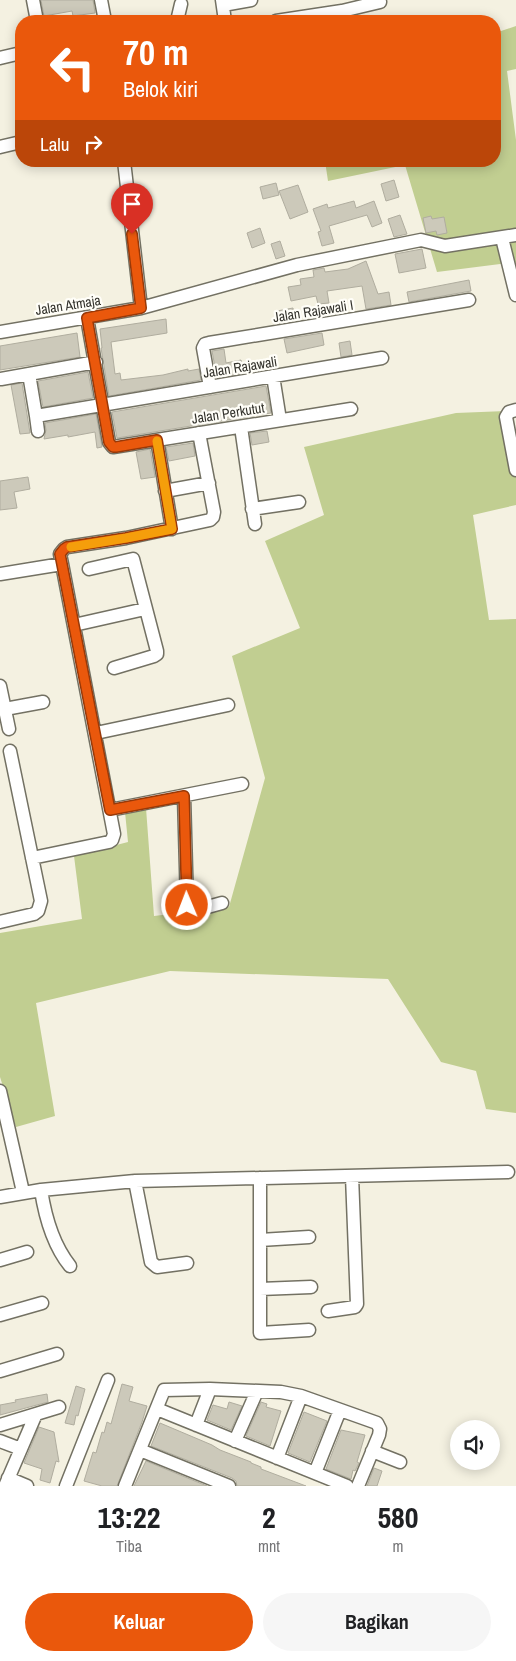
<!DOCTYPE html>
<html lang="id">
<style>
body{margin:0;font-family:"Archivo Narrow",sans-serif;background:#f6f6f6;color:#202124;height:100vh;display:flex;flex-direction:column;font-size:19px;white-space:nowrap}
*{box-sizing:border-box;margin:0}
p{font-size:16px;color:#757577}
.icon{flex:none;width:28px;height:28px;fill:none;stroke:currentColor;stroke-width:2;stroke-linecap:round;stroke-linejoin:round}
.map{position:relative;height:1486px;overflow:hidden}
.drawer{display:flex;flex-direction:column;background:#fff;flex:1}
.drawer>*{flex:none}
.top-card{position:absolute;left:15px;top:15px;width:486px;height:152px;border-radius:20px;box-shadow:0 2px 12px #0003;background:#ea580c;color:#fff;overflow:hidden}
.controls{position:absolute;left:450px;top:1420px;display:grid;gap:10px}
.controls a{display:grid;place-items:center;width:50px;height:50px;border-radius:50%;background:#fff;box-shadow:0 2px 12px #0003;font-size:25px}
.pin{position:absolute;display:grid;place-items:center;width:42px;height:42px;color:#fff;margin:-51px -21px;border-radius:50% 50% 50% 0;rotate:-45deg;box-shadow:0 0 5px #0007}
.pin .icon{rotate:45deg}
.me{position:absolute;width:55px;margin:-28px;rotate:359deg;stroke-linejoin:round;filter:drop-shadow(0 0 4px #0008)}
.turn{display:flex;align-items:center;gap:18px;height:105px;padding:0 25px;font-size:22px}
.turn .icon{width:65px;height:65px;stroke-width:2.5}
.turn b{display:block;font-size:35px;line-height:42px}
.then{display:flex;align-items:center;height:48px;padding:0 25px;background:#0003;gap:10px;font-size:19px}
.eta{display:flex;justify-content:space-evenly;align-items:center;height:85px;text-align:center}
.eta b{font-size:30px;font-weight:700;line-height:35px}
.button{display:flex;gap:10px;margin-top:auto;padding:10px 25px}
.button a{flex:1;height:58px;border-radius:30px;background:#ea580c;color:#fff;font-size:20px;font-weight:700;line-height:58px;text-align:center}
.button a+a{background:#f6f6f6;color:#202124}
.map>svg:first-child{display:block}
.green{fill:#c1ce91}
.building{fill:#ccc9ba;stroke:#b0ad9f}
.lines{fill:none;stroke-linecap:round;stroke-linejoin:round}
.minor-casing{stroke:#737163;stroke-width:15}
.minor{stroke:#fff;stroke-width:12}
.route-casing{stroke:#983908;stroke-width:12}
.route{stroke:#ea580c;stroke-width:9}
.slow{stroke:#f59e0b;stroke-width:9}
.labels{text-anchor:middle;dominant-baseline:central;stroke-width:4.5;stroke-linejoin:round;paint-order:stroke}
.street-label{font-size:14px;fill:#32312b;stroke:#fffef8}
</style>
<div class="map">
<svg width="516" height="1486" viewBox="0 0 516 1486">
<rect width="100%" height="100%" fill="#f4f1e1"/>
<!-- green -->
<path class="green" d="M516 26V69L507 71 516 140V266L515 262 437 272 405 165 328 181 325 161H495V33Z
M506 411 516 468V505L473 515 489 620 516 619V1113L486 1109 476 1071 441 1062 388 979 170 971 36 1003 55 1116 16 1127 0 1077V933L82 919 74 856 128 842 125 812 146 808 154 916 229 907 265 778 232 656 300 628 265 541 324 515 304 447 456 413Z"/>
<!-- building -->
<path class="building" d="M41 0H93L95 13 73 16 72 11 44 16Z
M394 180 399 197 386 201 381 184Z
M276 183 279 195 263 199 260 187Z
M298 185 308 212 290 219 279 191Z
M354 201 356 208 374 201 382 223 372 227 367 215 329 226 334 243 322 246 318 232 321 231 313 209 327 204 328 208Z
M400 215 407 234 394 237 388 219Z
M431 216 432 219 444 217 447 233 437 235 436 231 426 233 423 218Z
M260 228 265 243 252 248 247 233Z
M280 241 285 256 276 259 271 244Z
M422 249 426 268 399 273 395 254Z
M366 261 378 294 389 292 391 305 366 309 362 286 327 291 329 303 318 304 316 296 291 301 288 287 301 285 300 279 314 277 313 270 324 268 325 272 348 269Z
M469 280 471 291 409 302 407 292Z
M293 308 295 321 279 323 277 311Z
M166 319 167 333 111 342 115 374 120 373 121 380 163 375 188 369V371L199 369 201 380 109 396 101 348H102L100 329Z
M77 333 80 357 0 370V346Z
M322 333 324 345 287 353 284 339Z
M350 341 352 355 341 357 339 343Z
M224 349 226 363 241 360 244 373 217 378 212 351Z
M88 372 93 398 43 407 38 381Z
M22 383 30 433 20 434 11 385Z
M266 386 271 413 117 438 112 412Z
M96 414 102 447 97 448 95 432 68 437V435L44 439 46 430 45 423Z
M267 431 269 442 252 445 250 433Z
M193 443 195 456 169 461 166 447Z
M150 449 155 477 141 479 136 452Z
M28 477 30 489 14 492 17 508 0 510V481Z
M122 1384 133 1387 129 1401 147 1406 142 1422 117 1486H102L84 1481 93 1452 96 1453 102 1432 104 1433 107 1422 111 1424Z
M76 1386 85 1389 78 1416 76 1415 74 1425 65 1423Z
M47 1394 48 1402 0 1415V1405L16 1402 15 1400Z
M229 1402 242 1406 231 1430 207 1420 213 1405 227 1409Z
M261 1402 267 1404 266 1407 281 1411 270 1446 246 1436Z
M304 1412 327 1421 310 1462 288 1453Z
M160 1423 212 1445 220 1450 251 1462V1463L261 1467V1469L306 1486H237L236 1481 232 1478 151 1446Z
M39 1427 54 1432 59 1462 56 1461 50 1483 40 1480 42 1469 24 1463Z
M341 1430 365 1435 357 1462 359 1463 355 1471 353 1470 351 1479 326 1469Z
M146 1461 207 1486H134Z
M374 1468 382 1471 377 1486H367Z"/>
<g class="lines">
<defs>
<path id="minor" d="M33 0 37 21
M101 0 105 21
M222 0 225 21
M223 5 251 0
M177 21 181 4
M276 21 342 11 380 2
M0 58 21 53
M0 147 21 142
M124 161 141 308
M502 238 516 295
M87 318 109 442 113 447 351 409
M0 332 141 308 297 265 421 240 445 246 516 235
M29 374 36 416 382 358
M273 376 280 420
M1 379 96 362
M210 387 203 348 205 344 209 343 469 300
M516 410 509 412 506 417 516 470
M36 416 38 431
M241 427 255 524
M157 440 172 529
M165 491 209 483
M252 509 299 502
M62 564 60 554 64 549 67 547 126 538 210 520 213 517 214 512 199 433
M89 569 133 559 157 651V654L154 656 114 668
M0 574 62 564 114 834 112 840 109 842 32 858
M74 625 145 609
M0 686 9 729
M5 709 43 702
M96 733 228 705
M184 796 187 905 189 909 193 911 222 903
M110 810 242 784
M0 922 34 914 38 911 41 901 10 751
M0 1091 23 1192
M260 1178V1333L309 1330
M135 1181 151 1262 157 1267 187 1263
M41 1190C45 1216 53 1245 70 1266
M0 1197 41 1190 135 1181 508 1172
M260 1240 309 1237
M0 1260 27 1252
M260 1289 311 1287
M328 1311 355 1307 357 1304 352 1176
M0 1315 42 1303
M0 1371 57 1354
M157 1409 347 1486
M0 1425 59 1407
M196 1425 210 1389
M0 1441 21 1449
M235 1441 257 1391
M140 1450 229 1486
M372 1451 400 1462
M277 1458 301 1396
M315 1473 340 1410
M8 1478 27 1486
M5 1486 36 1414
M66 1486 108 1380
M125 1486 164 1390 210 1389 281 1392 301 1396 377 1423 380 1429 379 1435 358 1486"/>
</defs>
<!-- minor casing -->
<use href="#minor" class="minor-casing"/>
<!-- minor -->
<use href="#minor" class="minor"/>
</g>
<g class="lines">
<defs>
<path id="route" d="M132 234 141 308 87 318 109 442 113 447H116L157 440 172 529 126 538 67 547 64 549 60 554 110 810 184 796 187 905"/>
</defs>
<!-- route casing -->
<use href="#route" class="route-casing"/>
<!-- route -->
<use href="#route" class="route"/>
<!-- slow -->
<path class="slow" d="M71 547 126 538 172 529 157 441"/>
</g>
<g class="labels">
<!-- street labels -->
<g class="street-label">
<text transform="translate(68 305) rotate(-9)">Jalan Atmaja</text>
<text transform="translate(313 311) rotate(-9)">Jalan Rajawali I</text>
<text transform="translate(240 367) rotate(-9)">Jalan Rajawali</text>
<text transform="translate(228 413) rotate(-9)">Jalan Perkutut</text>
</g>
</g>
</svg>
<div class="controls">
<a><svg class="icon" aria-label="sound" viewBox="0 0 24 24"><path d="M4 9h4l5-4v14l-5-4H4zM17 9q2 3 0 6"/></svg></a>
</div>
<div class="pin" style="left:132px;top:234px;background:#d93025"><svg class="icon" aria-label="arrive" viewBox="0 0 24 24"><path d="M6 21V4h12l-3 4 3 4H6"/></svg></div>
<svg class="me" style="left:187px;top:905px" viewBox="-20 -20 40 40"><circle r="17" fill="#ea580c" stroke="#fff" stroke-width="3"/><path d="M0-11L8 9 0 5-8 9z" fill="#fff"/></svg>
<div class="top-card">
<div class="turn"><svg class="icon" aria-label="left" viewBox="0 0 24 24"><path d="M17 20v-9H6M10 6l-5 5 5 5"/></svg><div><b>70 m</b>Belok kiri</div></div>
<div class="then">Lalu<svg class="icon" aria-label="right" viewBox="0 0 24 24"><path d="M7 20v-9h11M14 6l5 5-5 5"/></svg></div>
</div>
</div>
<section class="drawer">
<div class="eta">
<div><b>13:22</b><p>Tiba</p></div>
<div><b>2</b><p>mnt</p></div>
<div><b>580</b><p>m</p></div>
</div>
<div class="button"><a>Keluar</a><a>Bagikan</a></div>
</section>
